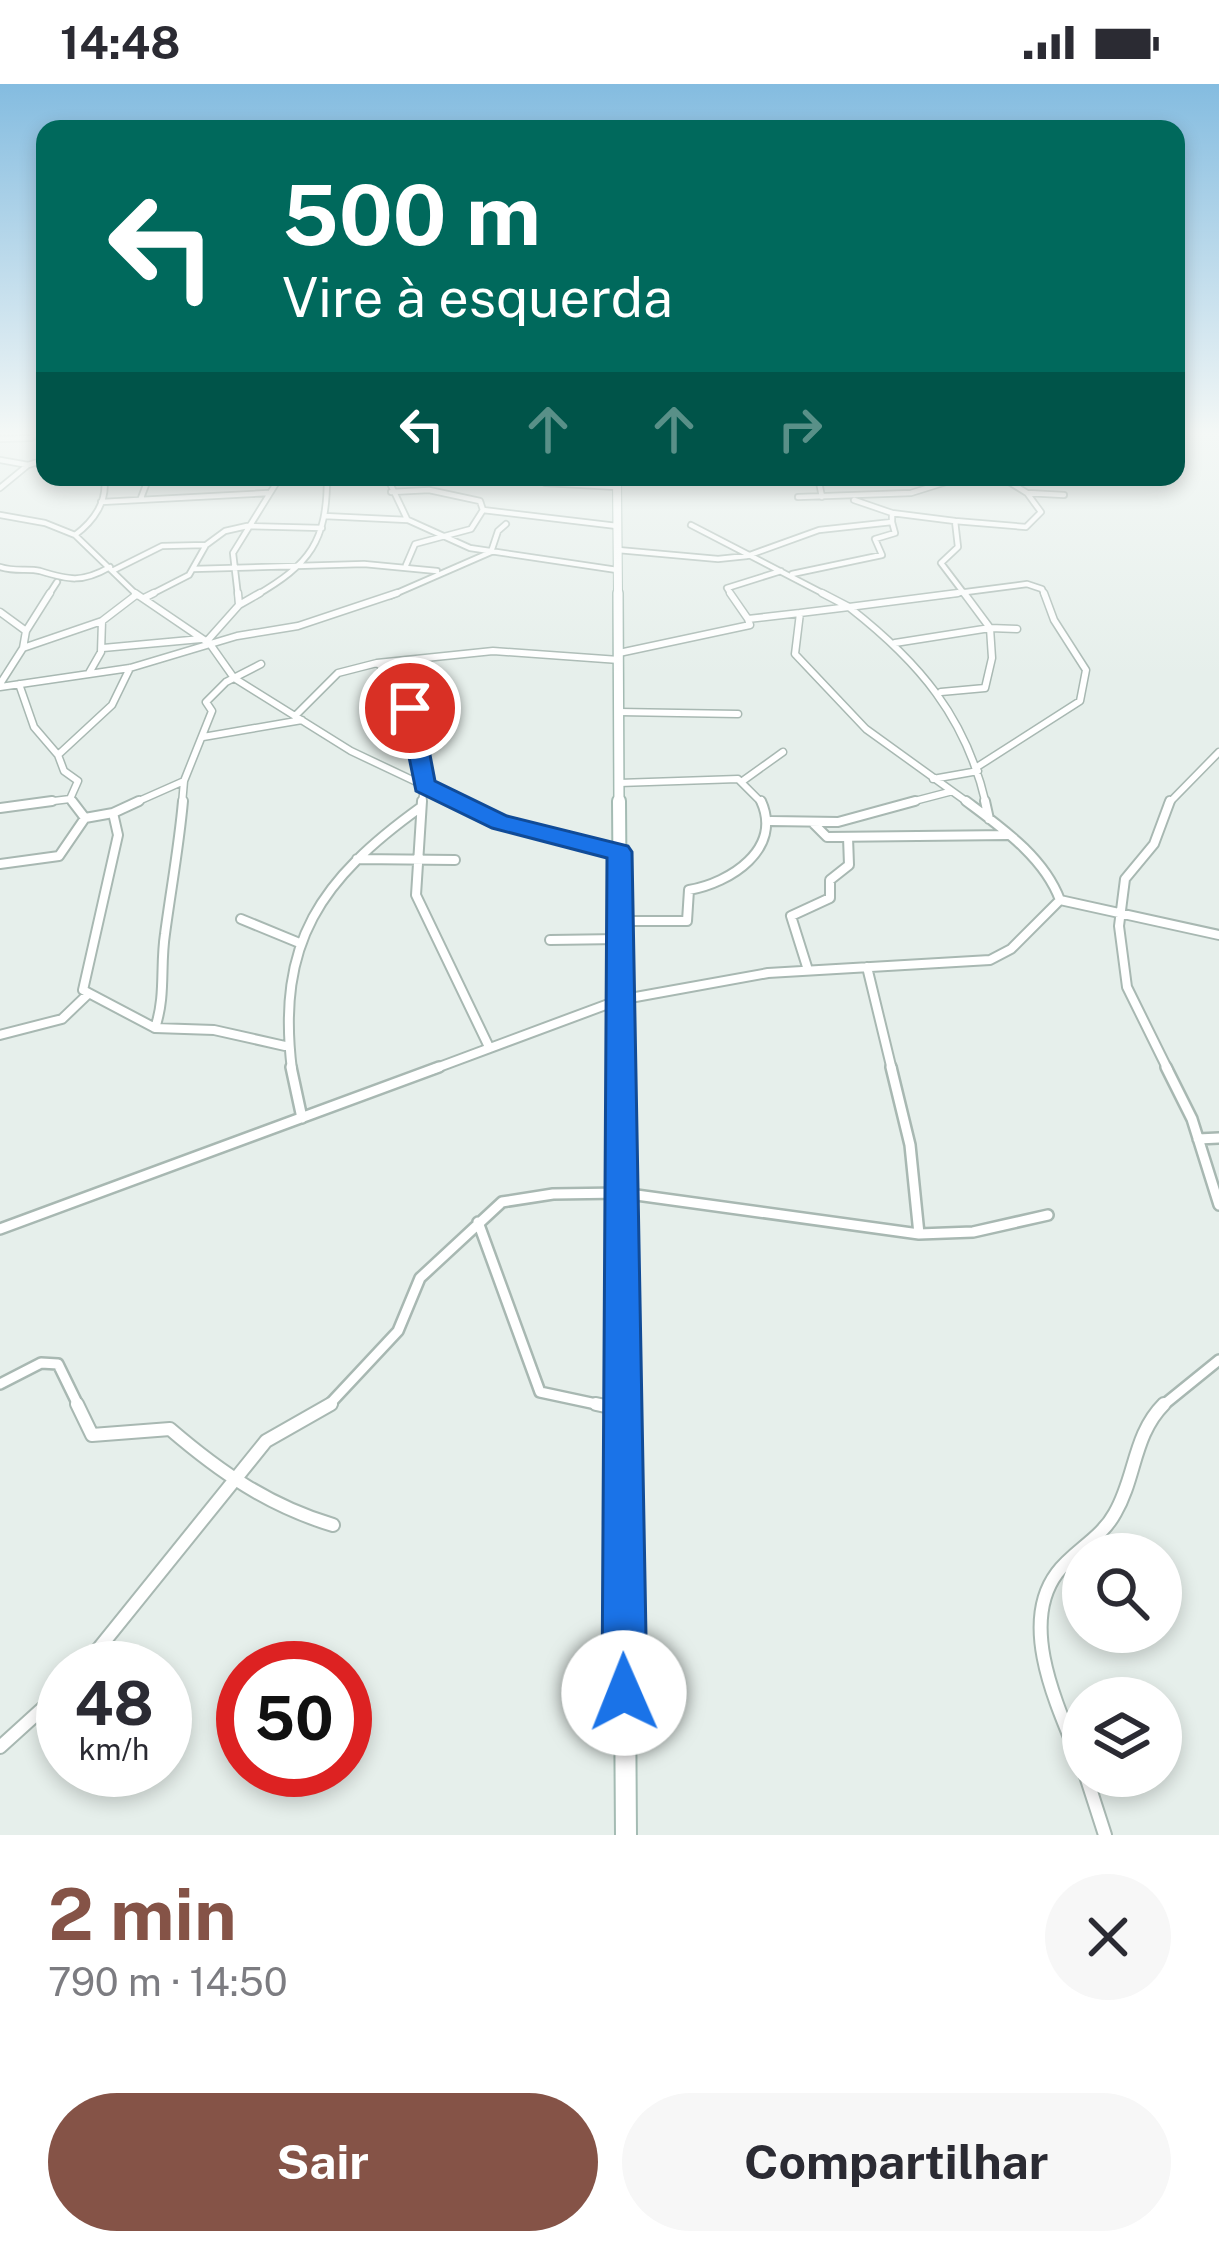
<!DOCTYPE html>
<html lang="pt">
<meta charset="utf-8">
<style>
body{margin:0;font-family:"Public Sans",sans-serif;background:#f7f7f7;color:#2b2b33;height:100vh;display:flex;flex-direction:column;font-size:45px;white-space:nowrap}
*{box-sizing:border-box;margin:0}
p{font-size:39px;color:#7c7c81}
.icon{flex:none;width:66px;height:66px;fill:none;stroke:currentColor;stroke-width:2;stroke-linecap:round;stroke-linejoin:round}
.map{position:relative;height:1751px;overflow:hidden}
.drawer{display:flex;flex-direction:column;background:#fff;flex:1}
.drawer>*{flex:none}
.banner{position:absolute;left:36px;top:36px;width:1149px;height:366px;border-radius:24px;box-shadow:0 6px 18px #0003;background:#00695c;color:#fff;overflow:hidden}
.fabs{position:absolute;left:1062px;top:1449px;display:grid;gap:24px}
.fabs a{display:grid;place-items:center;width:120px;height:120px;border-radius:50%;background:#fff;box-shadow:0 6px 18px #0003;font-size:60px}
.speed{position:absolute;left:36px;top:1557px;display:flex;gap:24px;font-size:60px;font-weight:700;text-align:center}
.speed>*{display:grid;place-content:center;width:156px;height:156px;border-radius:50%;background:#fff;box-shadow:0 6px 18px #0003;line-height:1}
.speed small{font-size:30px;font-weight:400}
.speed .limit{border:18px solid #d22;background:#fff;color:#111}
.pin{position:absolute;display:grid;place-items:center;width:102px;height:102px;color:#fff;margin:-51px;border:6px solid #fff;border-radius:50%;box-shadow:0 3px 12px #0007}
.me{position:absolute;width:132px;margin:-66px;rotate:359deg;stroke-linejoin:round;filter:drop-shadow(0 0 9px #0008)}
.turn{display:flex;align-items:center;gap:42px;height:252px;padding:0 48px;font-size:54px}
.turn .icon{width:156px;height:156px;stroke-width:2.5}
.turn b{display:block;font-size:84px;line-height:102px}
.lanes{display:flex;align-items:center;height:114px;padding:0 48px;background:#0003;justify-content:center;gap:60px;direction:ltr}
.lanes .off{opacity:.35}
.round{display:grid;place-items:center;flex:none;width:126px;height:126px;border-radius:63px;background:#f7f7f7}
.summary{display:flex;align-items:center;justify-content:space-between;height:204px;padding:0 48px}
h1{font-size:72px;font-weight:700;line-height:90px;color:#855347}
.cta{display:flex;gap:24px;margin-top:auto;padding:24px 48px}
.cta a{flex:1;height:138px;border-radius:72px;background:#855347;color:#fff;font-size:48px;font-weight:700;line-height:138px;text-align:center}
.cta a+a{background:#f7f7f7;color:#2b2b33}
.status{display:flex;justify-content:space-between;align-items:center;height:84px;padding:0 60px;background:#fff;direction:ltr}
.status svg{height:33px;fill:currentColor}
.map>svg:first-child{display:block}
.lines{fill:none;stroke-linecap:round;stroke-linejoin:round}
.minor-far4-casing{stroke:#a8b8b2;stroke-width:8}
.minor-far3-casing{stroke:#a8b8b2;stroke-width:9}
.minor-far2-casing{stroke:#a8b8b2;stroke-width:12}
.minor-far1-casing{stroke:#a8b8b2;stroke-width:14}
.minor-casing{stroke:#a8b8b2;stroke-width:16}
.secondary-far4-casing{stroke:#a4bbb3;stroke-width:10}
.secondary-far3-casing{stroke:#a4bbb3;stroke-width:12}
.secondary-far2-casing{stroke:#a4bbb3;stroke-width:16}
.secondary-far1-casing{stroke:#a4bbb3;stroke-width:20}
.secondary-casing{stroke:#a4bbb3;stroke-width:24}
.minor-far4{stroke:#fff;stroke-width:4.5}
.minor-far3{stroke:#fff;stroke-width:6}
.minor-far2{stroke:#fff;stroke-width:8}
.minor-far1{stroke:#fff;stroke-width:9}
.minor{stroke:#fff;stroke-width:12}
.secondary-far4{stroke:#fff;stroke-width:8}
.secondary-far3{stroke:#fff;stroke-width:9}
.secondary-far2{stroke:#fff;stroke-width:12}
.secondary-far1{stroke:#fff;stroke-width:15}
.secondary{stroke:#fff;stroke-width:20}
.route{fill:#1a73e8;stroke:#114b97;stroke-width:3}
</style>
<div class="status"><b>14:48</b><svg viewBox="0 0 49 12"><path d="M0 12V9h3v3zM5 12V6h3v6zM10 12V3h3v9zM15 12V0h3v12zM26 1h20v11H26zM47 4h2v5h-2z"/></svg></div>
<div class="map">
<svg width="1219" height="1751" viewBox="0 0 1219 1751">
<rect width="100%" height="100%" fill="#e6efeb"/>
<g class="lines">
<defs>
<path id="minor-far4" d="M0 355 32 354 39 347
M0 376 28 381
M387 393 407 435
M541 393 545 399 617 403
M818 393 822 413
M1001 393 1027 409
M279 396 305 393
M327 396 398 393
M0 404 28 381 45 376
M391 408 429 406 480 417 483 426 617 442
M798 413 911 409 962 393
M141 414 149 393
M854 416 892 429
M101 418 268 409
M0 431 45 439 75 451 138 512
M324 432 408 436 470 464 617 486
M691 441 828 512
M75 451C94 437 108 417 104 393
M618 466 718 475 747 472 819 446 892 438V429L955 437
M491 468 498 447 506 440
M406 481 415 460 471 445 483 426
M0 483C15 488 28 484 40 487 69 496 82 499 110 483
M193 485 364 480 437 487
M114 486 162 462 206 461
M792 490 882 471 875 455 895 449 892 438
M48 512 57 498
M148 512 189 491 206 461 225 447 247 442 322 444
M238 512 233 469 280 393
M255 512C310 480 327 458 327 393
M390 512 491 468
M732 512 727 504 781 487
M935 512 1027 500 1042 505 1045 512
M966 512 941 479 958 463 955 437 1026 443 1041 428 1027 409 1064 411"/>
<path id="minor-far3" d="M135 509 210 560 234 594 351 667 463 720
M730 509 748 535
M822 509 849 523 800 529 795 570 866 645 970 720
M144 514 154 509
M239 521 260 509
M849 523 958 509
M850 524C919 578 966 633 986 720
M0 528 26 547 23 564 0 600
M26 547 50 509
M207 557 239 521 238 509
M895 559 990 544 964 509
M23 564 102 537
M103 564 201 555
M619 569 750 541 748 535 800 529
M89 589 101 568 102 537 136 511
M19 600 34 643 58 671
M0 603 130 584 237 552 298 542 397 509
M941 608 985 604 992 574 990 544 1017 545
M619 628 738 630
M296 631 338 589 377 579
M203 653 302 636
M977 683 1080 617 1086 586 1054 536 1044 509
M933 695 978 687
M744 696 783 668
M619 699 738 695 763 720
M29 720 70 715
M74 720 70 715 78 697 64 687 58 671 112 621 130 584
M132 720 184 697
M182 720 184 697 212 627 206 618 226 598 261 580
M422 720 424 701 405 601 377 579 493 567 619 576
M903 720 949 708
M1168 720 1219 668"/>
<path id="minor-far2" d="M72 717 85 734 113 729 118 751 83 906 155 944 214 946 285 962
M422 717 416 811 489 963
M457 717 500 738 618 768
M966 717C1002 744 1044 773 1060 816
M985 717 989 735
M0 724 52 717
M113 729 139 717
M771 737 838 738 915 717
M812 738 827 753 1008 751
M357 775 455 776
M0 780 59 772 85 734
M241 835 297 858
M621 837H687L689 806C730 799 783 765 761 717
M550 856 619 855
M867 883 892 986
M808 886 791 832 830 814V796L849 781 848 753
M155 944C166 912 160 882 165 850 171 805 179 762 183 717
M0 951 62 935 87 911
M292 986C276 858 321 795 421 723
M431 986 619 916 768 889 990 876 1011 865 1060 816 1219 851
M1168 986 1127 903 1119 842 1125 795 1154 760 1170 717"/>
<path id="minor-far1" d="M291 983 302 1034
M891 983 910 1061 919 1150
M1166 983 1192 1035 1219 1121
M1198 1055 1219 1054
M478 1138 540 1308 610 1323
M0 1145 439 983
M0 1300 41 1279 58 1280 79 1323
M327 1323 398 1247 420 1194 502 1118 553 1110 622 1109 919 1150 973 1148 1048 1131
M1161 1323 1219 1276"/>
<path id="minor" d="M77 1320 92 1351 170 1345C220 1388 269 1422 333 1441
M596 1320 619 1325
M83 1584 266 1357 331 1320
M0 1663 63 1606
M1083 1685C1062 1631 1016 1544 1057 1489 1073 1467 1101 1455 1115 1429 1136 1393 1133 1351 1164 1320
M1086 1692 1105 1751"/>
<path id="secondary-far4" d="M617 393 618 512"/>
<path id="secondary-far3" d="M618 509 619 720"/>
<path id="secondary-far2" d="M619 717 621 986"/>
<path id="secondary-far1" d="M621 983 623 1323"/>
<path id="secondary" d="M623 1320 626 1751"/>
</defs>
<!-- minor-far4 casing -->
<use href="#minor-far4" class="minor-far4-casing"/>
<!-- minor-far3 casing -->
<use href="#minor-far3" class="minor-far3-casing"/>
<!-- minor-far2 casing -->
<use href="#minor-far2" class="minor-far2-casing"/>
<!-- minor-far1 casing -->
<use href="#minor-far1" class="minor-far1-casing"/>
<!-- minor casing -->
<use href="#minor" class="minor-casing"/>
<!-- secondary-far4 casing -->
<use href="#secondary-far4" class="secondary-far4-casing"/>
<!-- secondary-far3 casing -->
<use href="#secondary-far3" class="secondary-far3-casing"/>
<!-- secondary-far2 casing -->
<use href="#secondary-far2" class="secondary-far2-casing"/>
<!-- secondary-far1 casing -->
<use href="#secondary-far1" class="secondary-far1-casing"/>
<!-- secondary casing -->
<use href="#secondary" class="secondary-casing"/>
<!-- minor-far4 -->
<use href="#minor-far4" class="minor-far4"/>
<!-- minor-far3 -->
<use href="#minor-far3" class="minor-far3"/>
<!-- minor-far2 -->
<use href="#minor-far2" class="minor-far2"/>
<!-- minor-far1 -->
<use href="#minor-far1" class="minor-far1"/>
<!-- minor -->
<use href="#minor" class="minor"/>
<!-- secondary-far4 -->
<use href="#secondary-far4" class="secondary-far4"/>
<!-- secondary-far3 -->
<use href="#secondary-far3" class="secondary-far3"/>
<!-- secondary-far2 -->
<use href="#secondary-far2" class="secondary-far2"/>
<!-- secondary-far1 -->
<use href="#secondary-far1" class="secondary-far1"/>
<!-- secondary -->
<use href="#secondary" class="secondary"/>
</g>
<!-- sky -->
<linearGradient id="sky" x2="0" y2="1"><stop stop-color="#84bce0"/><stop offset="0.59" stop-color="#f4f8f6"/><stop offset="1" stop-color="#f4f8f6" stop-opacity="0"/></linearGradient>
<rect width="1219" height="592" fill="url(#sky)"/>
<!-- route -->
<path class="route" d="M410 618 421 624 435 697 507 732 628 762 632 768 647 1609 640 1625 624 1632 608 1625 602 1609 607 774 492 744 416 707 399 624Z"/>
</svg>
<div class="fabs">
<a><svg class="icon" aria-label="search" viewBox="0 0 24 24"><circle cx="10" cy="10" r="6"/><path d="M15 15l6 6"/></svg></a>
<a><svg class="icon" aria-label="layers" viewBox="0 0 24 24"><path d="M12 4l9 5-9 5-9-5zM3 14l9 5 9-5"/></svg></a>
</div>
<div class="speed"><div>48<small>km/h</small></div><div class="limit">50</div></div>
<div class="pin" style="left:410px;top:624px;background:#d93025"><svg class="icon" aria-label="arrive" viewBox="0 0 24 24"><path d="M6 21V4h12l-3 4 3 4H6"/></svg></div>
<svg class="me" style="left:624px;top:1609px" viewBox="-20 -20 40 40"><circle r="19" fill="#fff"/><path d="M0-13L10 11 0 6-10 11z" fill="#1a73e8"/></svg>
<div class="banner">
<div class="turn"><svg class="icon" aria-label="left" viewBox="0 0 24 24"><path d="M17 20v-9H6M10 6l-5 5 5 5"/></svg><div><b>500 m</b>Vire à esquerda</div></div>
<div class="lanes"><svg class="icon" aria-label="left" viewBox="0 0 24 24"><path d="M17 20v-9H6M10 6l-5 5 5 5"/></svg><svg class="icon off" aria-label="ahead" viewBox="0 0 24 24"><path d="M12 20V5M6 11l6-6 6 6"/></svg><svg class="icon off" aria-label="ahead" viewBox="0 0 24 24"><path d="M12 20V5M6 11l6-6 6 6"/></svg><svg class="icon off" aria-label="right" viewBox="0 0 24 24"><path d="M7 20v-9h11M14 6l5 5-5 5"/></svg></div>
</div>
</div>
<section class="drawer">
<div class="summary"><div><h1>2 min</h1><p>790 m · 14:50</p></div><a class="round"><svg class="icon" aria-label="close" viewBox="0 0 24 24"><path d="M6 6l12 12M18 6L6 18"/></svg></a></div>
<div class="cta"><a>Sair</a><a>Compartilhar</a></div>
</section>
